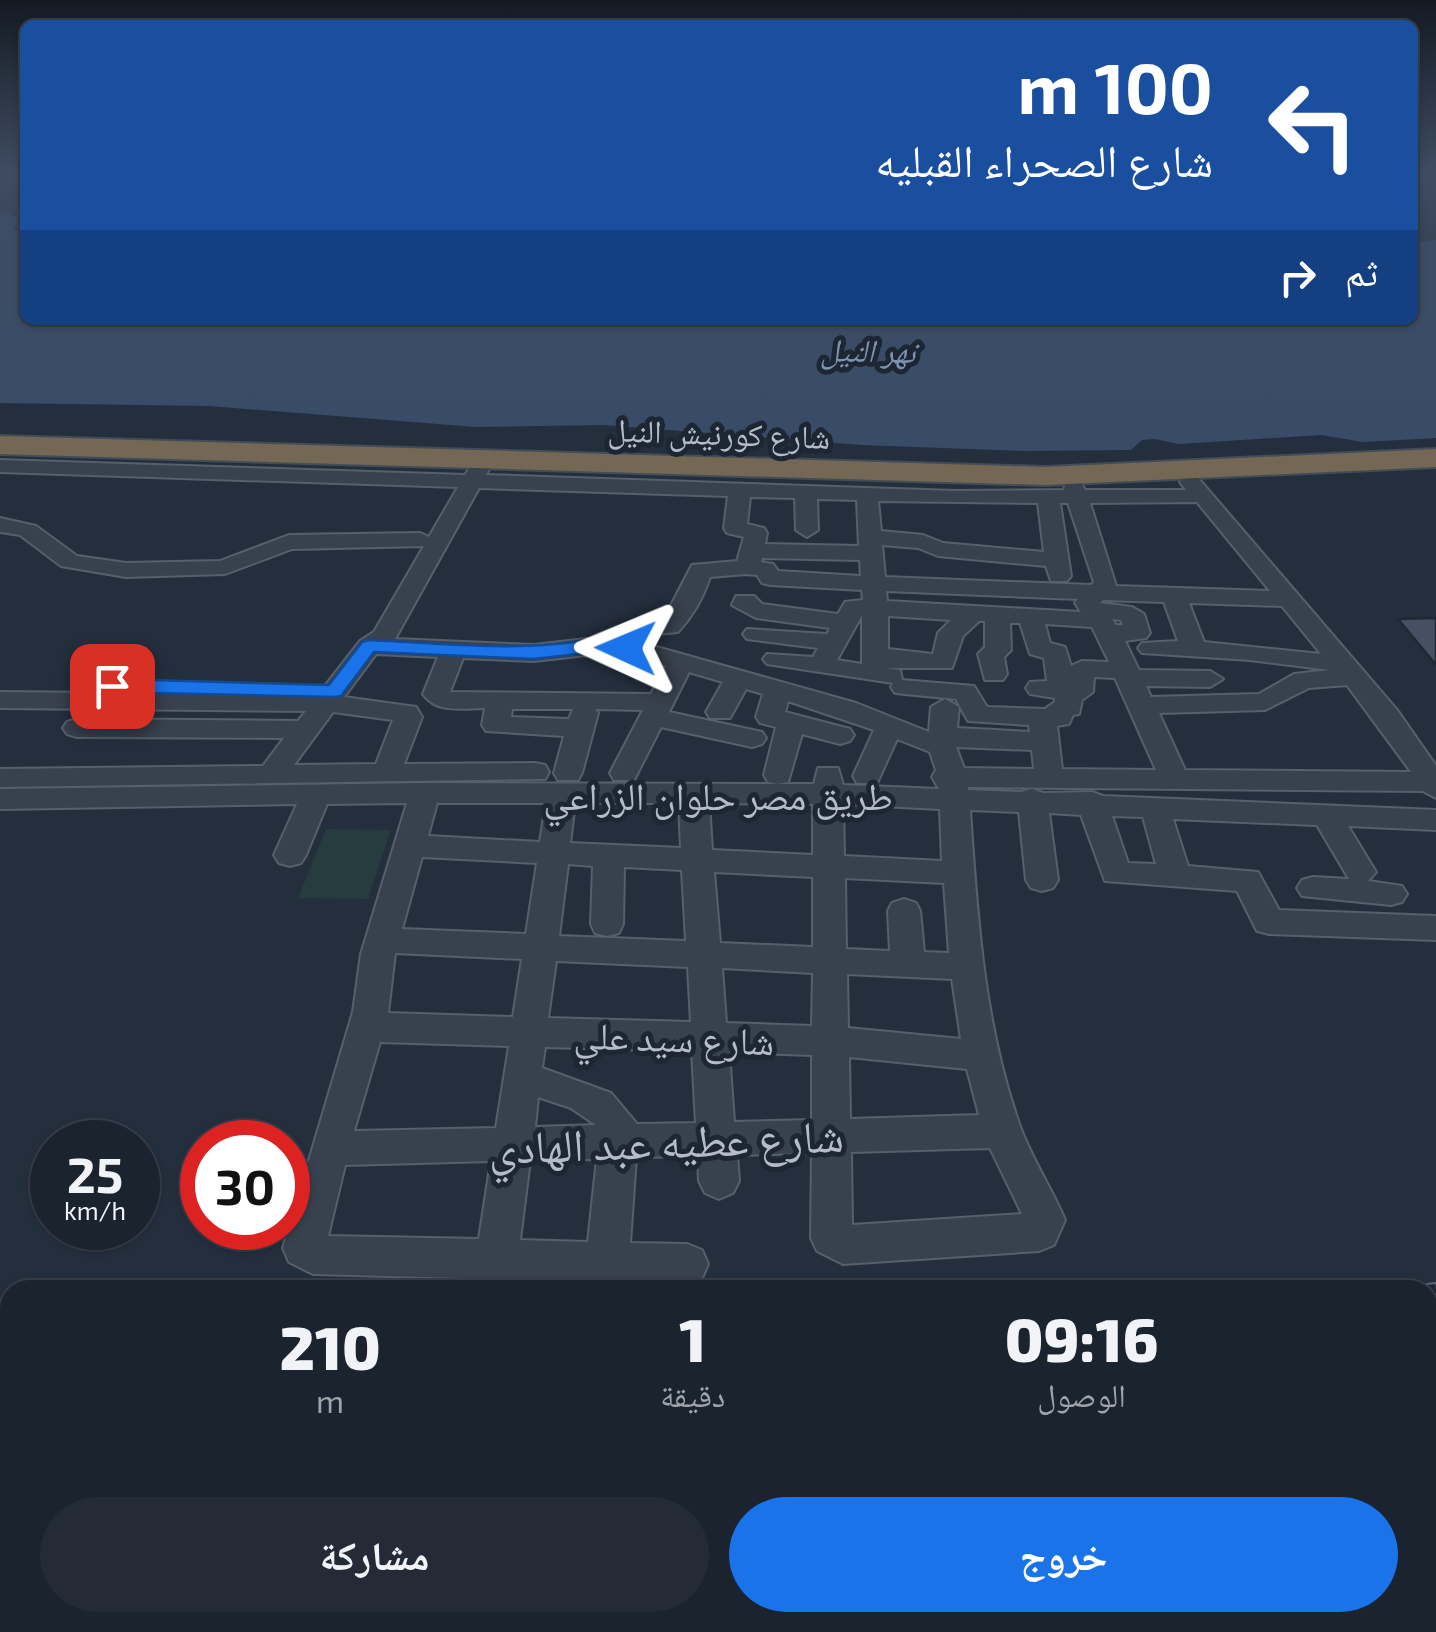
<!DOCTYPE html>
<html lang="ar">
<meta charset="utf-8">
<style>
body{margin:0;font-family:"Exo 2","Noto Naskh Arabic",sans-serif;background:#242b36;color:#f1f3f6;direction:rtl;height:100vh;display:flex;flex-direction:column;font-size:38px;white-space:nowrap}
*{box-sizing:border-box;margin:0}
p{font-size:32px;color:#a0a4aa}
.icon{flex:none;width:55px;height:55px;fill:none;stroke:currentColor;stroke-width:2;stroke-linecap:round;stroke-linejoin:round}
.map{position:relative;flex:1;overflow:hidden;direction:ltr}
.side{position:absolute;left:0px;top:1280px;width:1438px;height:352px;display:flex;flex-direction:column;background:#1b232e;border-radius:30px 30px 0 0;box-shadow:0 2px 8px #0004,0 0 0 2px #39404a;direction:rtl}
.side>*{flex:none}
.banner{position:absolute;left:20px;top:20px;width:1398px;height:305px;border-radius:15px;box-shadow:0 2px 8px #0004,0 0 0 2px #39404a;direction:rtl;background:#1a4fa0;color:#fff;overflow:hidden}
.speed{position:absolute;left:30px;top:1120px;display:flex;gap:20px;font-size:50px;font-weight:700;text-align:center}
.speed>*{display:grid;place-content:center;width:130px;height:130px;border-radius:50%;background:#1b232e;box-shadow:0 2px 8px #0004,0 0 0 2px #39404a;line-height:1}
.speed small{font-size:25px;font-weight:400}
.speed .limit{border:15px solid #d22;background:#fff;color:#111}
.pin{position:absolute;display:grid;place-items:center;width:85px;height:85px;color:#fff;margin:-42px;border-radius:20px;box-shadow:0 5px 15px #0006}
.me{position:absolute;width:110px;margin:-55px;rotate:271deg;stroke-linejoin:round;filter:drop-shadow(0 0 8px #0008)}
.turn{display:flex;align-items:center;gap:35px;height:210px;padding:0 40px;font-size:45px}
.turn .icon{width:130px;height:130px;stroke-width:2.5}
.turn b{display:block;font-size:70px;line-height:85px}
.then{display:flex;align-items:center;height:95px;padding:0 40px;background:#0003;gap:20px;font-size:38px}
.eta{display:flex;justify-content:space-evenly;align-items:center;height:170px;text-align:center}
.eta b{font-size:60px;font-weight:800;line-height:70px}
.button{display:flex;gap:20px;margin-top:auto;padding:20px 40px}
.button a{flex:1;height:115px;border-radius:60px;background:#1a73e8;color:#fff;font-size:40px;font-weight:800;line-height:115px;text-align:center}
.button a+a{background:#242b36;color:#f1f3f6}
.map>svg:first-child{display:block}
.green{fill:#263c3f}
.water{fill:#394c67}
.building{fill:#455162;stroke:#1f2835;stroke-width:2.5}
.lines{fill:none;stroke-linecap:round;stroke-linejoin:round}
.minor-casing{stroke:#565f6c;stroke-width:4}
.highway-casing{stroke:#434c59;stroke-width:4}
.minor{fill:#38414e;fill-rule:evenodd}
.highway{fill:#746855;fill-rule:evenodd}
.rail-casing{stroke:#5a6575;stroke-width:14}
.rail{stroke:#1d2633;stroke-width:10;stroke-dasharray:29;stroke-linecap:butt}
.route{fill:#1a73e8;stroke:#114b97;stroke-width:2.5}
.labels{text-anchor:middle;dominant-baseline:central;stroke-width:10;stroke-linejoin:round;paint-order:stroke}
.far-water-label{font-size:32px;font-style:italic;fill:#7c92b1;stroke:#1d2633}
.far-street-label{font-size:32px;fill:#b4bcc9;stroke:#1d2633}
.street-label{font-size:38px;fill:#b4bcc9;stroke:#1d2633}
.near-street-label{font-size:45px;fill:#b4bcc9;stroke:#1d2633}
</style>
<div class="map">
<svg width="1436" height="1632" viewBox="0 0 1436 1632">
<rect width="100%" height="100%" fill="#242f3e"/>
<!-- green -->
<path class="green" d="M326 829 391 830 368 899 298 898Z"/>
<!-- water -->
<path class="water" d="M0 210 19 218 13 229 25 231V320H1412L1413 243 1436 240V438L1363 442 1321 435 1179 444 1155 439 1142 440 1131 450 1026 451 862 445 603 425 476 427 209 406 0 403Z"/>
<!-- building -->
<path class="building" d="M1436 618V665L1398 619Z"/>
<g class="lines">
<defs>
<path id="minor" d="M0 460 465 475 472 465 479 463 489 469 486 475 955 491 1064 490 1066 481H1080L1085 490H1186L1180 482 1184 478H1198L1397 710 1436 766V798L1423 791 968 787V790L1021 792 1032 789 1043 793 1092 792 1103 796 1436 810V830L1348 826 1376 872 1368 881 1402 886 1407 894 1402 902 1391 905 1302 896 1297 888 1302 880 1313 877 1349 879 1317 825 1173 819 1188 866 1258 872 1279 910 1436 916V940L1269 934 1257 931 1237 891 1105 881 1081 815 1049 813 1058 880 1053 888 1042 891 1031 888 1026 880 1019 812 970 810C977 916 984 1027 1021 1129 1033 1161 1052 1189 1065 1220L1054 1245 1039 1251 843 1264 817 1251 811 1238 812 1153 737 1155 739 1181 733 1193 719 1199 705 1193 699 1181 698 1156 636 1157 630 1243 687 1244 702 1250 708 1264 702 1278 687 1284 313 1274 289 1262 283 1248 353 1012 361 954 407 803 327 804 306 855 301 863 290 866 279 863 274 855 297 804 0 809V789L425 783 778 784 768 782 764 775 776 727 760 723 756 717 763 694 746 689 730 718H710L706 712 723 682 689 672 669 712 762 732 766 738 762 744 752 747 661 727 634 780H614L610 773 643 710 595 709 598 713 582 773 578 780H558L554 773 564 736 486 731 482 725 485 708C462 708 437 714 423 694L438 657 376 654 344 697 416 707 422 717 404 764 535 763 545 765 549 772 545 779 0 787V769L263 766 284 738 77 737 67 734 63 728 67 722 77 719 298 721 306 711 0 708V692L318 695 360 641 374 632 424 546 292 549 225 574 126 577 61 566 20 535 0 532V518L36 526 77 556 126 563 220 561 289 535 420 533 429 537 458 487 0 472ZM479 488 728 496 724 528 727 533 744 537 737 561 692 565 666 615 663 619 638 621 629 642 586 639 534 645 395 639ZM750 497 795 498 796 530 807 537 818 530 817 499 857 500 859 546 765 544 767 533 764 528 747 524ZM878 501 1038 503 1044 552 943 543 923 535 881 531ZM1197 502 1270 591 1116 586 1090 503ZM1060 503H1068L1094 582 1091 585 885 577 882 545 918 548 938 556 1046 566 1051 581H1067L1071 576ZM762 558 860 560 861 576 778 571 773 564 761 562ZM746 574 757 575 762 583 770 585 862 590 863 600 845 602 838 614 762 604 754 596H736L732 605 756 618 830 628 827 634 747 629 743 634 747 639 818 648 813 657 767 654 763 659 767 664 893 683 891 687 895 693 956 699 968 721 1029 725 1030 732 957 728 959 707 945 699 931 707 929 732 856 703 653 646 657 634 678 632C693 616 703 598 710 577ZM886 591 1078 599 1075 603 1081 612 887 601ZM1103 600 1164 602 1178 641 1142 643 1138 648 1142 653 1250 660 1330 670 1294 674 1259 694 1151 697 1146 686 1210 687 1223 679 1210 671 1139 670 1125 641 1146 638 1150 633 1144 614 1132 607 1100 603ZM1189 603 1282 606 1321 654 1204 642ZM862 615V664L837 660ZM888 616 951 620 938 633 933 654 888 649ZM1112 619 1121 620 1123 625H1116ZM979 621H985V647L978 654 985 680H1003L1007 674 1004 657 1011 650 1010 623H1020L1030 654 1044 658 1047 681 1030 682 1026 688 1030 694 1055 698V702L1045 709 987 707 974 686 902 680 900 670 887 668H952L963 636ZM1045 624 1092 627 1109 662 1082 661 1071 666 1065 647 1050 643ZM586 655 637 658 666 666 651 694 450 692 463 658 534 661ZM1094 677 1115 678 1156 770 1062 769 1057 726 1069 724 1073 715 1079 714 1082 700 1093 692ZM1347 685 1411 772 1185 770 1159 713 1265 710 1309 688ZM788 701 874 730 853 776 857 783H877L897 739 930 752 936 770 932 777 939 789 843 785 838 768H818L814 784H778L788 782 802 734 840 744 850 741 854 735 850 729 785 712ZM512 709H573L569 719 511 717ZM333 712 393 720 376 764 294 765ZM956 747 1032 750 1034 769 964 768ZM437 803H546L540 842 428 836ZM575 803H679L681 848 570 843ZM709 803 813 804V855L712 850ZM843 804 940 809 942 861 844 856ZM1112 816 1143 817 1156 864 1128 863ZM422 857 537 863 526 934 402 929ZM568 864 593 866 591 924 595 933 607 936 619 933 623 924 624 867 682 870 686 941 559 936ZM714 872 813 877V947L720 943ZM845 878 944 883 949 953 924 952 920 911 916 903 904 899 892 903 888 911 890 951 846 949ZM395 953 522 959 513 1017 388 1013ZM556 961 688 967 691 1022 548 1018ZM722 968 813 973 812 1026 726 1023ZM847 974 952 979 961 1039 848 1028ZM380 1042 509 1046 496 1128 354 1131ZM545 1047 692 1051 696 1123 637 1124 611 1093 542 1068ZM729 1052 812 1055V1120L734 1122ZM849 1057 967 1069 979 1115 850 1119ZM538 1097 571 1108 596 1125 535 1127ZM990 1148 1022 1214 852 1225 851 1152ZM597 1159 588 1242 520 1240 530 1160ZM491 1161 479 1239 328 1236 345 1165Z
M1428 1439H1436V1487L1428 1486Z
M0 1446 10 1447V1495L0 1494Z
M10 1502V1566L0 1570V1506Z
M0 1598 10 1600V1622H59L63 1632H0Z
M611 1622H663L662 1632H610Z
M1139 1622H1192L1196 1632H1143Z
M1297 1622H1349L1348 1632H1296Z"/>
<path id="highway" d="M0 436 1046 467 1436 449V467L1046 485 0 454Z"/>
</defs>
<!-- minor casing -->
<use href="#minor" class="minor-casing"/>
<!-- highway casing -->
<use href="#highway" class="highway-casing"/>
<!-- minor -->
<use href="#minor" class="minor"/>
<!-- highway -->
<use href="#highway" class="highway"/>
<defs>
<path id="rail" d="M1428 1290 1436 1289
M1428 1316 1436 1315
M0 1334 10 1335
M0 1351 10 1352"/>
</defs>
<!-- rail casing -->
<use href="#rail" class="rail-casing"/>
<!-- rail -->
<use href="#rail" class="rail"/>
</g>
<!-- sky -->
<linearGradient id="sky" x2="0" y2="1"><stop stop-color="#141a22"/><stop offset="0.43" stop-color="#3f4d63"/><stop offset="1" stop-color="#3f4d63" stop-opacity="0"/></linearGradient>
<rect width="1436" height="405" fill="url(#sky)"/>
<!-- route -->
<path class="route" d="M368 640C437 643 506 651 574 642 592 640 622 637 635 648L626 654 586 653 534 659 374 652 341 696 334 697 112 692 101 686 112 679 329 685 362 642Z"/>
<g class="labels">
<!-- far-water labels -->
<g class="far-water-label">
<text transform="translate(868 349) rotate(1)">نهر النيل</text>
</g>
<!-- far-street labels -->
<g class="far-street-label">
<text transform="translate(719 432) rotate(2)">شارع كورنيش النيل</text>
</g>
<!-- street labels -->
<g class="street-label">
<text x="718" y="795">طريق مصر حلوان الزراعي</text>
<text transform="translate(674 1037) rotate(2)">شارع سيد علي</text>
</g>
<!-- near-street labels -->
<g class="near-street-label">
<text transform="translate(666 1140) rotate(-2)">شارع عطيه عبد الهادي</text>
</g>
</g>
</svg>
<div class="speed"><div>25<small>km/h</small></div><div class="limit">30</div></div>
<div class="pin" style="left:112px;top:686px;background:#d93025"><svg class="icon" aria-label="arrive" viewBox="0 0 24 24"><path d="M6 21V4h12l-3 4 3 4H6"/></svg></div>
<svg class="me" style="left:626px;top:648px" viewBox="-20 -20 40 40"><path d="M0-17L14 15 0 8-14 15z" fill="#1a73e8" stroke="#fff" stroke-width="4"/></svg>
<div class="banner">
<div class="turn"><svg class="icon" aria-label="left" viewBox="0 0 24 24"><path d="M17 20v-9H6M10 6l-5 5 5 5"/></svg><div><b>100 m</b>شارع الصحراء القبليه</div></div>
<div class="then">ثم<svg class="icon" aria-label="right" viewBox="0 0 24 24"><path d="M7 20v-9h11M14 6l5 5-5 5"/></svg></div>
</div>
<section class="side">
<div class="eta">
<div><b>09:16</b><p>الوصول</p></div>
<div><b>1</b><p>دقيقة</p></div>
<div><b>210</b><p>m</p></div>
</div>
<div class="button"><a>خروج</a><a>مشاركة</a></div>
</section>
</div>
